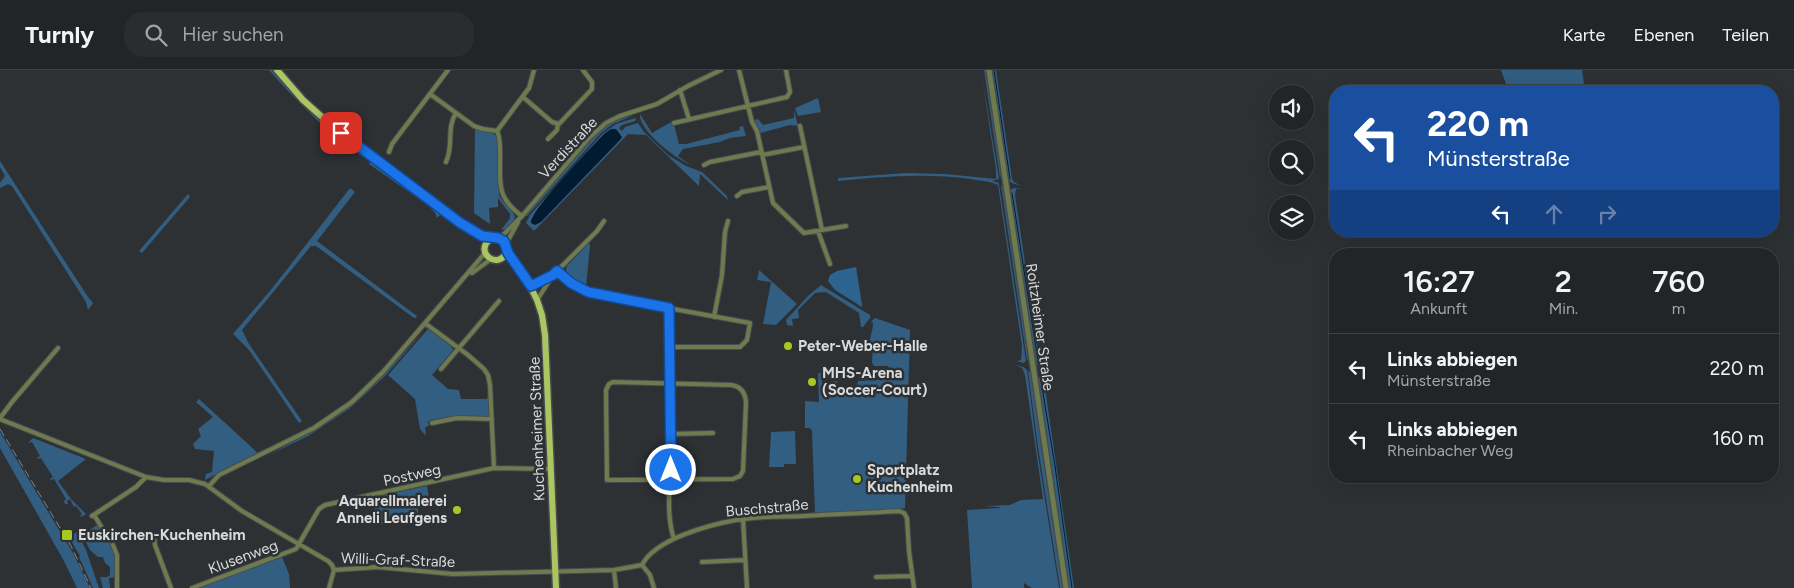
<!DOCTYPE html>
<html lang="de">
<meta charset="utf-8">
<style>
body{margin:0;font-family:Figtree,sans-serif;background:#2a2d2f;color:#f1f3f6;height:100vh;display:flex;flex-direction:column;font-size:19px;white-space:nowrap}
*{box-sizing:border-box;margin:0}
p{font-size:16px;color:#a2a5a7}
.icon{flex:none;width:28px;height:28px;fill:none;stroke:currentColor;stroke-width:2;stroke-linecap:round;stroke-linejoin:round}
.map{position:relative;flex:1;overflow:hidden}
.details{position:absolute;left:1329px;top:178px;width:450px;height:235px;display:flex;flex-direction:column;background:#222527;border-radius:20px;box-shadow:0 5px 20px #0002,0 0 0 1px #3f4244}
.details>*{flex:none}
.banner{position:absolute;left:1329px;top:15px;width:450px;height:152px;border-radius:20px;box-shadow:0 5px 20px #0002,0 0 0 1px #3f4244;background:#1a4fa0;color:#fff;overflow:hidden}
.controls{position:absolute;left:1269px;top:15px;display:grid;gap:10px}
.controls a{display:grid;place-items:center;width:45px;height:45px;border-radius:50%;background:#222527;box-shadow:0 5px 20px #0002,0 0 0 1px #3f4244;font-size:25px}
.pin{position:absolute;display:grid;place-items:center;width:42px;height:42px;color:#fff;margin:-21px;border-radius:10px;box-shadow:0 2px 8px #0006}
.me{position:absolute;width:55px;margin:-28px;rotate:0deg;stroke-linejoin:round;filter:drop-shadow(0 0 4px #0008)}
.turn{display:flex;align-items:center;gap:18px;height:105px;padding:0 15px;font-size:22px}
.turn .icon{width:65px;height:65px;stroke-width:2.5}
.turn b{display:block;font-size:35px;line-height:42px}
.lanes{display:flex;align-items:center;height:48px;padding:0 15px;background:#0003;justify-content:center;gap:25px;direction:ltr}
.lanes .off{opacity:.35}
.eta{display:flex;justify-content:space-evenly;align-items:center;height:85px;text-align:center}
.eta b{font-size:30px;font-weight:600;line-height:35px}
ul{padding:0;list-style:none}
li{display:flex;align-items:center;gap:15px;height:70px;padding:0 15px;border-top:1px solid #3f4244}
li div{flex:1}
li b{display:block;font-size:19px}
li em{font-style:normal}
header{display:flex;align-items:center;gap:30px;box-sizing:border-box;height:70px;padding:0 25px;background:#222527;border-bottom:1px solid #3f4244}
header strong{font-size:24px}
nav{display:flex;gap:28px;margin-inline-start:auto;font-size:18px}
.search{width:350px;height:45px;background:#2a2d2f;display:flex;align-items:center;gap:12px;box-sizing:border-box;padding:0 18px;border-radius:20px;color:#a2a5a7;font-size:19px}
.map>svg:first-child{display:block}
.green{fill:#325e82}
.forest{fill:#2d638f}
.water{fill:#011c32}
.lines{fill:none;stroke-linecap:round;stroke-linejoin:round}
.stream{stroke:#011c32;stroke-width:1}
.minor-casing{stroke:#494c4f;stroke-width:6}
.tertiary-casing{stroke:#494c4f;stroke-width:8}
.primary-casing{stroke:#494c4f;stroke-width:9}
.minor{stroke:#6e7b4e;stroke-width:4}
.tertiary{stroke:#6e7b4e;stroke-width:5}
.primary{stroke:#abc563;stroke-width:6}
.rail{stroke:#848789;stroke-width:1;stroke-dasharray:8 4;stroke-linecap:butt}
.route-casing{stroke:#114b97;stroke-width:12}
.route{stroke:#1a73e8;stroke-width:9}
.poi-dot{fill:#a6c821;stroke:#2e3134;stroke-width:2}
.labels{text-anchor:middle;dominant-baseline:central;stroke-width:5;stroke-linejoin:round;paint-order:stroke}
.street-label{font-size:15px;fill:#d8dadb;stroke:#2e3134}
.poi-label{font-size:15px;font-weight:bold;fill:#d8dadb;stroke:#2e3134;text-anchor:start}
</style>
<header>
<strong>Turnly</strong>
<div class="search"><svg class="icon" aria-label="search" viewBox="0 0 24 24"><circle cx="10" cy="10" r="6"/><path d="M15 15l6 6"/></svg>Hier suchen</div>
<nav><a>Karte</a><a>Ebenen</a><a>Teilen</a></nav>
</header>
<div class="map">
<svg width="1794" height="518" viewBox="0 0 1794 518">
<rect width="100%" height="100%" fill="#2e3134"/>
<!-- green -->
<path class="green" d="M269 0H272L311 42 364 85V88L321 54 286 19Z
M981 0 999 109 992 111 999 113V115L1026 291 1023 293 1017 291 1021 290 1022 276 998 115C990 111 980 111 971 109 927 103 883 106 838 111V108L906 103 945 104 996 109V100Z
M984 0H987L1002 103 1000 108Z
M992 0H996L1012 109 1014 112 1021 116 1012 113 1008 109Z
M1501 0H1582L1585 21H1516L1506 14Z
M818 28 821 42 798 46 795 38Z
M794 40 798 56 790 55 760 63 754 50 758 49 763 55 794 48Z
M640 44 652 63 673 51 679 74H686L740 60 739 57 743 56 746 66 730 68 720 72 683 79 678 86 689 94C675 88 638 60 640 44Z
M634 45 613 54 601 63 527 146H525L563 100 598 63 613 51Z
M635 48 636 49 635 51 622 55 619 58 622 61 625 57 638 53 644 62 668 85 686 96 702 102 727 126 728 130 700 104 699 116 646 65 628 64 534 161 526 153 530 145 602 64 616 54Z
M475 58 493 63 497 67 499 125C503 134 512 138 515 147 513 154 508 159 501 160L510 148V144L498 128V137L489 138 490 154 474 143Z
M368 88 394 109 396 108 455 152 454 154 441 144 437 148 435 143 429 136 369 94 370 92 366 89Z
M0 91 88 227 93 233 88 240 86 232 12 116 8 114 0 118V113L5 106 0 97Z
M1001 115 1004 119 1029 288 1027 290Z
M350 118 355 122 317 171 417 246 416 248H414L403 240 316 176H311L242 260 249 274 302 351 299 353 249 280 233 264 274 216Z
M1014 118 1022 119H1016L1015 125 1039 289 1042 295 1046 301 1039 297 1035 291 1010 126V120Z
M188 124 190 127 142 183 139 181Z
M589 173 590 175 586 217 567 206 566 197Z
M759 200 797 234 776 255 763 254 771 212 757 210Z
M821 215 870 245V248L863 257H861L859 243 826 222 815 223 798 240 799 248 792 249 793 256 787 255 786 250 809 225Z
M875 248 910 260 905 438 897 440 815 443 812 361 810 358H805V331L819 332 818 303H822V313L837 311V319L856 318 858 311 889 309V299L888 296H874L872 293 873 276H870C869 267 873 262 873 253L871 252Z
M428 259 451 275 453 280 432 305 448 319 459 320 461 329H487L488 326 490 345 486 347H458L431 350 428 352 429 356 425 357 426 366 420 359 415 329 388 305Z
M425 260 384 307 349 339 308 366 267 386 322 356 347 339 375 314Z
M1013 294 1023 297 1027 300 1037 379 1059 518H1032L1024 513V518H972L967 440 1000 438 999 437 983 436 1010 435 1021 430 1043 429 1025 305 1022 298Z
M1028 301 1031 303 1033 309 1064 518H1060L1038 377Z
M1043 304 1074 518H1069L1039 320 1038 309Z
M199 329 259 384 226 399 205 410 206 404 212 402 214 381 195 379 193 374 201 366 198 359 213 347 196 332Z
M795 361 796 394H784V397H769L771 362Z
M0 362 73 483 90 518H77L64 491 0 378Z
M33 368 86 389 58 411 71 429 86 444 81 447 80 446 82 444 76 436 74 437 70 429 67 431 68 434H65L64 431 66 429 54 409 51 410 50 409 53 407 41 388 38 389 37 388 40 386 32 372 28 373Z
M427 416 429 429 417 431 419 449 376 455 374 427Z
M97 455 102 464 108 460 116 473 111 475 115 483V507L109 508 110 518H103L100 507H107L110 505V497L105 493 103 487H98L90 480 82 465Z
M77 462 86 480 99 518H93L79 487 80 486 69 467Z
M282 487 289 504 290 518H198Z"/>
<!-- forest -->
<path class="forest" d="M856 197 862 235V237L835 220 828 211 830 205 837 201Z"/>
<!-- water -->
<path class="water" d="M611 59H616L622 67 620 70 541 152 535 155 531 153C531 139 591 78 604 64Z"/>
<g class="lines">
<!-- stream -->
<path class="stream" d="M994 0 1010 109
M1012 123 1038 291
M1041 311 1055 396 1072 518"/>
<defs>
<path id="minor" d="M739 0 752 52 757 61 773 133 804 163 846 156
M680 20 689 49
M430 24 474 56 483 59 497 61C500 67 500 73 500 80 501 111 494 126 522 146
M523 27 552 52 559 54 592 19V12L583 0
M674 53 787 27 790 22 786 0
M800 56 822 160
M497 61 529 18 534 0
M548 69 557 60 558 54
M389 82 392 74 448 0
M762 85 804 77
M446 92C454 76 446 58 456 43
M704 95 710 92 761 82
M737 126 742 122 769 117
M818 161 830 194
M500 168 522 146 589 68 606 53 620 46 657 34 688 16 721 0
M506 174 518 152
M557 201 577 216 597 225 750 253 747 270 740 277H670
M472 203 491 189
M531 216 551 206
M537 230 553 205 597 161 604 151
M669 238C670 287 671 336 671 385 671 413 665 442 674 469
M714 247 722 205 725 162 728 151
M426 254 468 285 484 299 488 305 490 315 494 398
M441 299 499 231
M613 312 731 315C740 316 745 322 746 332L743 401 740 406 733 409 607 410 606 320 609 314Z
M0 348 12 332 58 278
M0 349 146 407 164 410H189L205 414 242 441 328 491 332 495 334 500
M432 353 457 348 492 349
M671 364 713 363
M209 416 219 405 314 358 352 332 383 302 485 183
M94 445 104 461
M92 446 136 417 146 407
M743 449 747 518
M154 467 155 475 171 518
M113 475 117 485V518
M702 492 745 490
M642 495C655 469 709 455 736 450 758 446 781 447 804 446 836 444 868 443 899 441L904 443 907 448 909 481 914 518
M642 495 650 505 654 518
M334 500 378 497 453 504 614 500 642 495
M614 500 616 518
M876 507 912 506
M192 518 296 479 319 439 325 435 494 398 551 399
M329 518 334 500"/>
<path id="tertiary" d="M989 0 1066 518"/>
<path id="primary" d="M277 0 303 30 331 55 362 80 476 163 488 168H500L505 172 509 185 527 210 537 230 542 245 545 265 556 518
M492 168C471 181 500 203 507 180"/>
</defs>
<!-- minor casing -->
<use href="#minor" class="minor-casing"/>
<!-- tertiary casing -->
<use href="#tertiary" class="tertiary-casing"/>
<!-- primary casing -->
<use href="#primary" class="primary-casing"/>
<!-- minor -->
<use href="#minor" class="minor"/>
<!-- tertiary -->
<use href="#tertiary" class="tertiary"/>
<!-- primary -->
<use href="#primary" class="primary"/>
<!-- rail -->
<path class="rail" d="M0 359 71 476 91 518"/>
</g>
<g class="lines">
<defs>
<path id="route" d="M341 63 459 152 482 166 498 168 504 171 508 183 531 216 553 205 557 201 571 213 588 222 669 238 671 400"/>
</defs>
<!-- route casing -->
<use href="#route" class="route-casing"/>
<!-- route -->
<use href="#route" class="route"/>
</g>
<!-- markers -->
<g class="poi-dot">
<circle cx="788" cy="276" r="5"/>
<circle cx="812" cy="312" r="5"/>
<circle cx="857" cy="409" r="5"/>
<circle cx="457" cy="440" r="5"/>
<rect x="61" y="459" width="12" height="12" rx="2.5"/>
</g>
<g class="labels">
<!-- street labels -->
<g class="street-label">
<text transform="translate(568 78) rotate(-47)">Verdistraße</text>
<text transform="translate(1040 257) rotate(82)">Roitzheimer Straße</text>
<text transform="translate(537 359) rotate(-92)">Kuchenheimer Straße</text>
<text transform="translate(412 405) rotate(-12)">Postweg</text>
<text transform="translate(767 438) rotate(-5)">Buschstraße</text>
<text transform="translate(243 487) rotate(-20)">Klusenweg</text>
<text transform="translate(398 490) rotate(2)">Willi-Graf-Straße</text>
</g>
<!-- poi labels -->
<g class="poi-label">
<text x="798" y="276">Peter-Weber-Halle</text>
<text x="822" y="303">MHS-Arena<tspan x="822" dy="17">(Soccer-Court)</tspan></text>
<text x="867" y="400">Sportplatz<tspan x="867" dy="17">Kuchenheim</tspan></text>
<text x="447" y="431" text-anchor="end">Aquarellmalerei<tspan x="447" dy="17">Anneli Leufgens</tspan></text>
<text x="78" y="465">Euskirchen-Kuchenheim</text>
</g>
</g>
</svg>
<div class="controls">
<a><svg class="icon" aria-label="sound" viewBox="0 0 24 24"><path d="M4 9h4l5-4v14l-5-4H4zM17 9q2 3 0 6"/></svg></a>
<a><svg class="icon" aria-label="search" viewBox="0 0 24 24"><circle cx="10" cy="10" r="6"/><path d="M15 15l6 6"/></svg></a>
<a><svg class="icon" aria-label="layers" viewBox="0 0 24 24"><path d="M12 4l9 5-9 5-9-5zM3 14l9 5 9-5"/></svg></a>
</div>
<div class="pin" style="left:341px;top:63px;background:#d93025"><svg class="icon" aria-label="arrive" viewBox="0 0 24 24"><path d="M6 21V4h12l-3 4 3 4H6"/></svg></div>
<svg class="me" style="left:671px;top:400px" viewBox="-20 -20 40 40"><circle r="17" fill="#1a73e8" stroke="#fff" stroke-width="3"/><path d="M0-11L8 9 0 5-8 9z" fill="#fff"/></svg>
<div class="banner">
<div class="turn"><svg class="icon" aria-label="left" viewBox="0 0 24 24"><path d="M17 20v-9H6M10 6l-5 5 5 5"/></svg><div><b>220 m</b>Münsterstraße</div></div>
<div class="lanes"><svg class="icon" aria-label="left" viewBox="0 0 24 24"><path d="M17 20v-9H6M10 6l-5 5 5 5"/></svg><svg class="icon off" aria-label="ahead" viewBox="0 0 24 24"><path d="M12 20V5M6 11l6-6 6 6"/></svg><svg class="icon off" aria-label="right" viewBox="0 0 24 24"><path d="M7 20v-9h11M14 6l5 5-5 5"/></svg></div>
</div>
<section class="details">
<div class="eta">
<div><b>16:27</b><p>Ankunft</p></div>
<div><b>2</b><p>Min.</p></div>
<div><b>760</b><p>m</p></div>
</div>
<ul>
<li><svg class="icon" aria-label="left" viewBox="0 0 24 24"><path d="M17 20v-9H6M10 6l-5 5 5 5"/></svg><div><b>Links abbiegen</b><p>Münsterstraße</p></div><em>220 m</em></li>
<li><svg class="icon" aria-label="left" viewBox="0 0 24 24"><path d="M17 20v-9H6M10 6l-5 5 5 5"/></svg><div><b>Links abbiegen</b><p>Rheinbacher Weg</p></div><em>160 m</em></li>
</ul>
</section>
</div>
